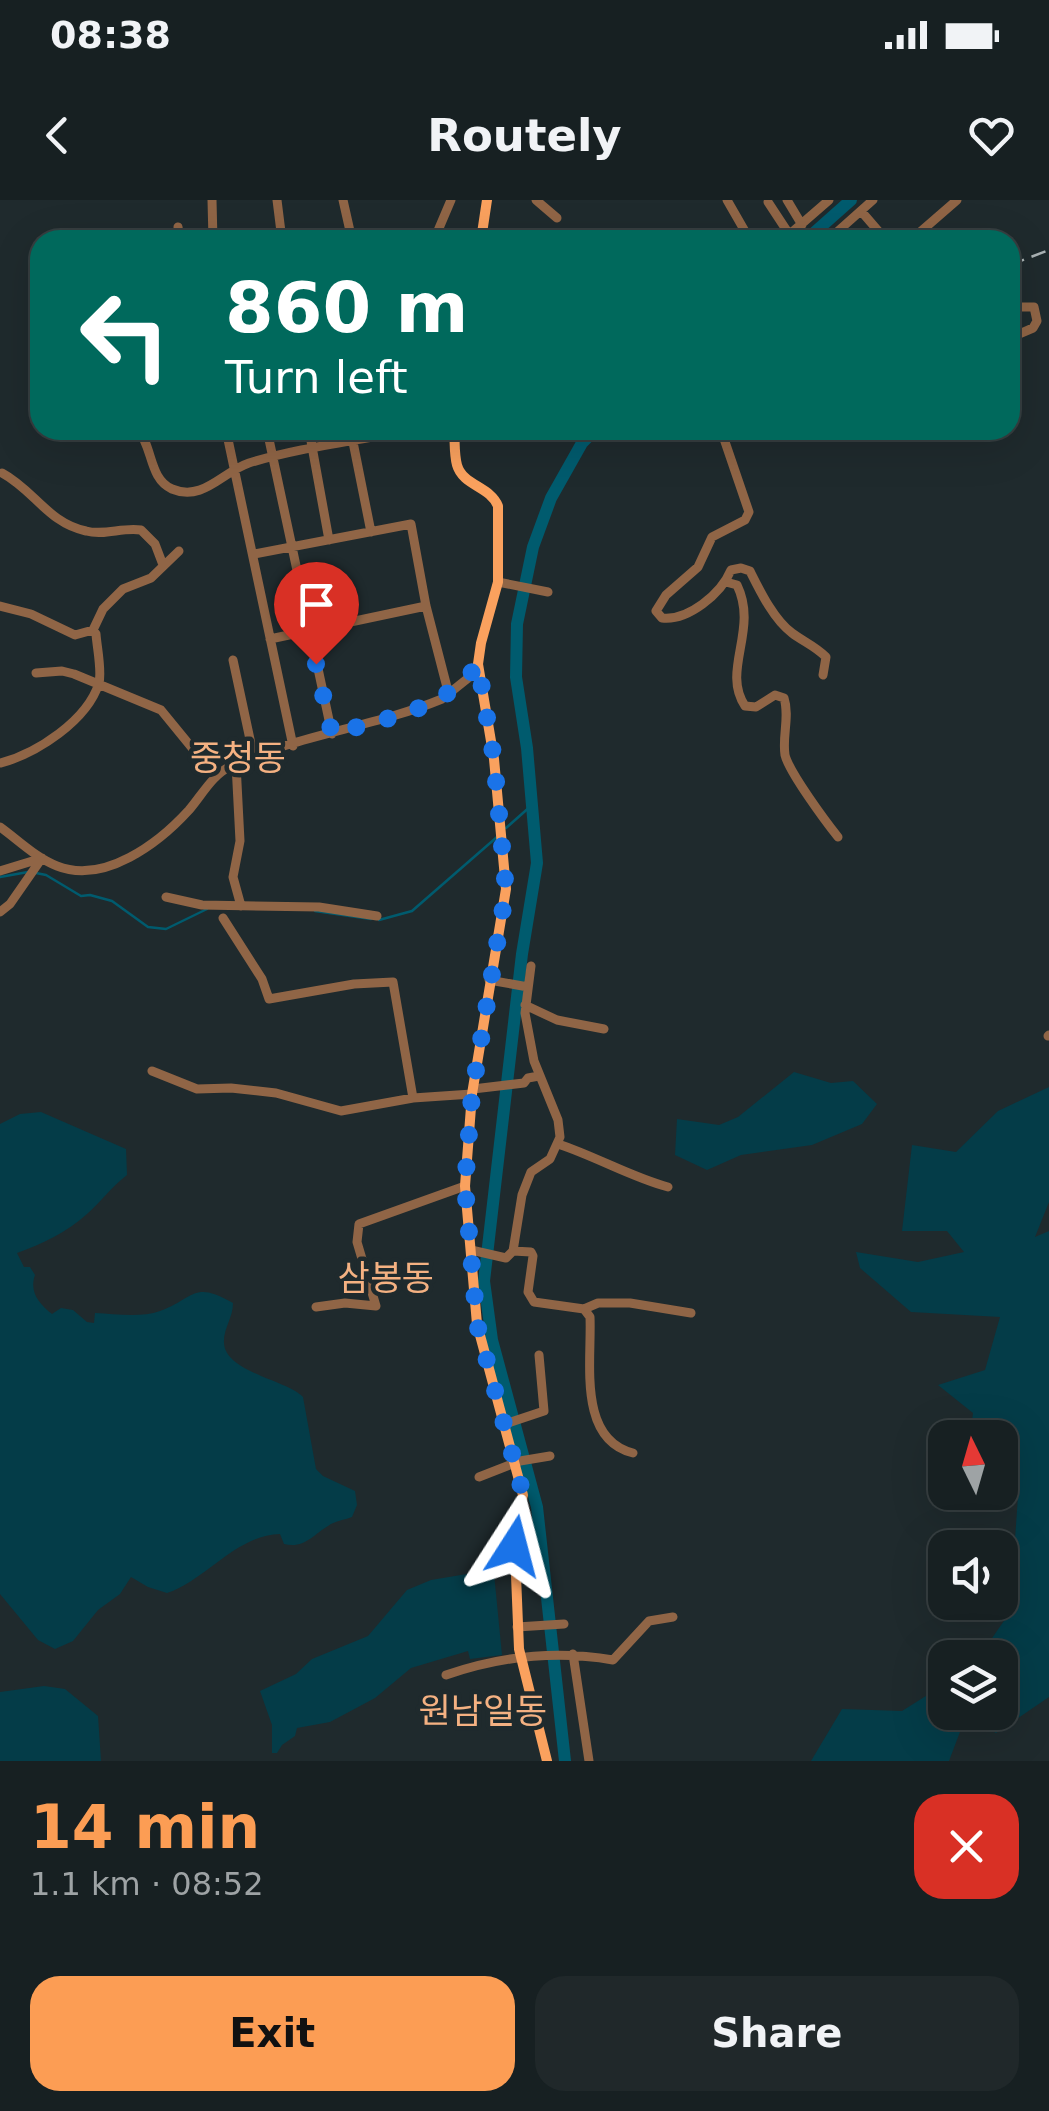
<!DOCTYPE html>
<meta charset="utf-8">
<style>
body{margin:0;font-family:"DejaVu Sans","Noto Sans KR",sans-serif;background:#20282a;color:#f1f3f6;height:100vh;display:flex;flex-direction:column;font-size:38px;white-space:nowrap}
*{box-sizing:border-box;margin:0}
p{font-size:32px;color:#9ea3a5}
.icon{flex:none;width:55px;height:55px;fill:none;stroke:currentColor;stroke-width:2;stroke-linecap:round;stroke-linejoin:round}
.map{position:relative;height:1561px;overflow:hidden}
.panel{display:flex;flex-direction:column;background:#172022;flex:1}
.panel>*{flex:none}
.hud{position:absolute;left:30px;top:30px;width:990px;height:210px;border-radius:30px;box-shadow:0 10px 40px #0002,0 0 0 2px #363e40;background:#00695c;color:#fff;overflow:hidden}
.needle{width:65px;rotate:355deg}
.tools{position:absolute;left:928px;top:1220px;display:grid;gap:20px}
.tools a{display:grid;place-items:center;width:90px;height:90px;border-radius:20px;background:#172022;box-shadow:0 10px 40px #0002,0 0 0 2px #363e40;font-size:50px}
.pin{position:absolute;display:grid;place-items:center;width:85px;height:85px;color:#fff;margin:-102px -42px;border-radius:50% 50% 50% 0;rotate:-45deg;box-shadow:0 0 10px #0007}
.pin .icon{rotate:45deg}
.me{position:absolute;width:110px;margin:-55px;rotate:9deg;stroke-linejoin:round;filter:drop-shadow(0 0 8px #0008)}
.turn{display:flex;align-items:center;gap:35px;height:210px;padding:0 30px;font-size:45px}
.turn .icon{width:130px;height:130px;stroke-width:2.5}
.turn b{display:block;font-size:70px;line-height:85px}
.round{display:grid;place-items:center;flex:none;width:105px;height:105px;border-radius:30px;background:#20282a}
.summary{display:flex;align-items:center;justify-content:space-between;height:170px;padding:0 30px}
h1{font-size:60px;font-weight:600;line-height:75px;color:#fc9d54}
.action{display:flex;gap:20px;margin-top:auto;padding:20px 30px}
.action a{flex:1;height:115px;border-radius:30px;background:#fc9d54;color:#111;font-size:40px;font-weight:600;line-height:115px;text-align:center}
.action a+a{background:#20282a;color:#f1f3f6}
.status{display:flex;justify-content:space-between;align-items:center;height:70px;padding:0 50px;background:#172022;direction:ltr}
.status svg{height:28px;fill:currentColor}
header{display:flex;justify-content:space-between;align-items:center;height:130px;padding:0 30px;background:#172022;font-size:45px;font-weight:600}
.map>svg:first-child{display:block}
.green{fill:#043c48}
.lines{fill:none;stroke-linecap:round;stroke-linejoin:round}
.stream{stroke:#005b6e;stroke-width:2.5}
.river{stroke:#005b6e;stroke-width:12}
.minor{stroke:#906546;stroke-width:9}
.major{stroke:#faa15e;stroke-width:10}
.rail{stroke:#aab2b4;stroke-width:2.5;stroke-dasharray:15 8;stroke-linecap:butt}
.route{stroke:#1a73e8;stroke-width:18;stroke-dasharray:0 32.4}
.labels{text-anchor:middle;dominant-baseline:central;stroke-width:9;stroke-linejoin:round;paint-order:stroke}
.quarter-label{font-size:35px;fill:#f4b182;stroke:#1f2a2d}
</style>
<div class="status"><b>08:38</b><svg viewBox="0 0 49 12"><path d="M0 12V9h3v3zM5 12V6h3v6zM10 12V3h3v9zM15 12V0h3v12zM26 1h20v11H26zM47 4h2v5h-2z"/></svg></div>
<header><svg class="icon" aria-label="back" viewBox="0 0 24 24"><path d="M15 5l-7 7 7 7"/></svg>Routely<svg class="icon" aria-label="heart" viewBox="0 0 24 24"><path d="M12 20l-8-8c-3-5 5-10 8-4 3-6 11-1 8 4z"/></svg></header>
<div class="map">
<svg width="1049" height="1561" viewBox="0 0 1049 1561">
<rect width="100%" height="100%" fill="#1f2a2d"/>
<!-- green -->
<path class="green" d="M794 872 831 883 853 881 877 904 862 924 812 945 741 955 707 970 675 955 677 919 719 925 738 917Z
M1049 887V1002L1035 1037 1049 1031V1497L996 1533 966 1516 949 1561H811L842 1509 902 1511 945 1484V1512H1000V1458L979 1457 1008 1415 978 1416 973 1403 1000 1402V1379L1013 1369 1018 1296 1000 1282V1238L970 1237 973 1213 938 1185 985 1170 1000 1117 911 1112 860 1068 856 1052 918 1062 964 1052 947 1031H902L912 945 956 952 998 911Z
M41 912 126 949 127 975C111 987 101 1002 87 1014 67 1032 42 1044 17 1053L24 1067H30L35 1075C29 1092 39 1104 52 1114L61 1108 73 1110 87 1122 94 1123 95 1113C115 1114 141 1118 160 1111 195 1098 193 1080 233 1103 233 1118 223 1129 224 1143 225 1172 287 1180 303 1197L316 1269 323 1276 355 1291 357 1305 352 1317C345 1320 334 1321 328 1326 313 1335 304 1349 284 1344L280 1334C236 1335 206 1380 167 1393L148 1387 131 1377 120 1394 98 1410 73 1441 55 1449 38 1440 0 1394V924L20 914Z
M483 1352 492 1353 502 1455 470 1459 468 1451 411 1468 375 1498 330 1522 297 1528 295 1536 282 1545 277 1553H272V1525L260 1491 296 1474 312 1459 368 1436 407 1390 431 1380 473 1373Z
M44 1486 65 1489 98 1516 101 1561H0V1492Z"/>
<g class="lines">
<!-- stream -->
<path class="stream" d="M506 628 532 605
M36 673 46 675 81 696 90 695 112 701 148 727 166 729 207 709
M0 677 28 672
M315 711 371 719
M379 720 412 711 497 637"/>
<!-- river -->
<path class="river" d="M806 40 851 0
M565 1561 537 1307 492 1140 484 1081 522 754 537 663 527 548 516 477 517 424 533 347 551 298 582 243 595 230"/>
<!-- minor -->
<path class="minor" d="M212 0 213 40
M277 0 282 40
M343 0 352 40
M536 0 557 18
M727 0 750 40
M787 0 802 25
M768 2 789 34
M861 11 886 40
M178 27 180 40
M483 32 521 40
M434 40 451 0
M783 40 829 0
M828 40 873 0
M911 40 957 0
M1010 107H1034L1037 121 1033 128 1010 138
M138 230C153 247 149 279 172 289 203 302 222 272 249 263 301 247 357 241 410 230
M226 230 293 546
M267 230 332 534
M309 230 329 340
M721 230 749 312 745 320 712 337 698 367 666 395 656 411 662 418C688 421 721 394 731 370L741 368 750 371C760 391 774 420 792 433 804 442 815 446 826 457L823 475
M353 242 371 332
M2 273C34 290 48 323 86 331 105 336 122 327 141 330L155 344 163 365
M254 354 411 324 426 406 449 495
M498 382 548 392
M726 382 737 385C759 430 721 470 745 506L756 507 775 495 784 498C790 516 782 536 785 555 789 572 826 622 838 637
M0 406 31 414 75 435 93 430 96 434C97 448 102 470 99 483 87 521 37 553 1 563
M93 430 103 409 123 389 151 378 179 351
M270 439 426 406
M233 460 254 558
M36 473 62 471 74 474 161 510 215 576
M236 564 240 641 233 677 241 706
M0 627C18 640 36 658 57 666 104 685 159 643 189 610 202 595 212 575 231 566 297 535 374 527 442 499L467 479 478 464
M0 671 39 659
M166 697 202 705 319 707 377 716
M0 712 10 704 42 658
M223 718 262 779 269 799 354 784 393 782 413 898
M489 780 528 787
M525 805 557 820 604 829
M1048 836 1049 835
M152 871 197 889 231 888 276 893 341 911 413 898 472 894
M473 889 524 883 528 878 539 876
M558 944C595 956 633 978 668 987
M471 1050 506 1058 513 1051 522 995 531 972 550 959 560 937 558 920 534 861 525 813 531 766
M513 1051 531 1052 533 1056 528 1092 534 1102 584 1109 598 1103H630L691 1113
M316 1107 345 1103 376 1106 357 1042 359 1024 465 986
M584 1109 590 1117C592 1160 577 1239 633 1253
M505 1224 544 1211 539 1155
M479 1277 520 1261 550 1256
M517 1427 564 1424
M573 1454 589 1561
M446 1475C501 1456 556 1450 613 1460L649 1421 673 1417"/>
<!-- major -->
<path class="major" d="M481 40 487 0
M454 230C455 241 454 254 457 265 463 286 490 286 498 306V382L481 443 478 464 494 559 506 689 472 894 465 986 477 1124 523 1295 514 1326 519 1449 547 1561"/>
<!-- rail -->
<path class="rail" d="M1010 65 1049 50"/>
</g>
<g class="lines">
<!-- route -->
<path class="route" d="M316 464 332 534C384 518 445 511 478 464L494 559 506 690 472 894 465 986 477 1124 523 1294 514 1326V1346"/>
</g>
<g class="labels">
<!-- quarter labels -->
<g class="quarter-label">
<text x="238" y="558">중청동</text>
<text x="386" y="1078">삼봉동</text>
<text x="483" y="1511">원남일동</text>
</g>
</g>
</svg>
<div class="tools">
<a><svg class="needle" viewBox="-14 -14 28 28"><path d="M0-13l5 13h-10z" fill="#e53935"/><path d="M0 13l5-13h-10z" fill="#9ea3a5"/></svg></a>
<a><svg class="icon" aria-label="sound" viewBox="0 0 24 24"><path d="M4 9h4l5-4v14l-5-4H4zM17 9q2 3 0 6"/></svg></a>
<a><svg class="icon" aria-label="layers" viewBox="0 0 24 24"><path d="M12 4l9 5-9 5-9-5zM3 14l9 5 9-5"/></svg></a>
</div>
<div class="pin" style="left:316px;top:464px;background:#d93025"><svg class="icon" aria-label="arrive" viewBox="0 0 24 24"><path d="M6 21V4h12l-3 4 3 4H6"/></svg></div>
<svg class="me" style="left:514px;top:1346px" viewBox="-20 -20 40 40"><path d="M0-17L14 15 0 8-14 15z" fill="#1a73e8" stroke="#fff" stroke-width="4"/></svg>
<div class="hud">
<div class="turn"><svg class="icon" aria-label="left" viewBox="0 0 24 24"><path d="M17 20v-9H6M10 6l-5 5 5 5"/></svg><div><b>860 m</b>Turn left</div></div>
</div>
</div>
<section class="panel">
<div class="summary"><div><h1>14 min</h1><p>1.1 km · 08:52</p></div><a class="round" style="background:#d93025;color:#fff"><svg class="icon" aria-label="close" viewBox="0 0 24 24"><path d="M6 6l12 12M18 6L6 18"/></svg></a></div>
<div class="action"><a>Exit</a><a>Share</a></div>
</section>
